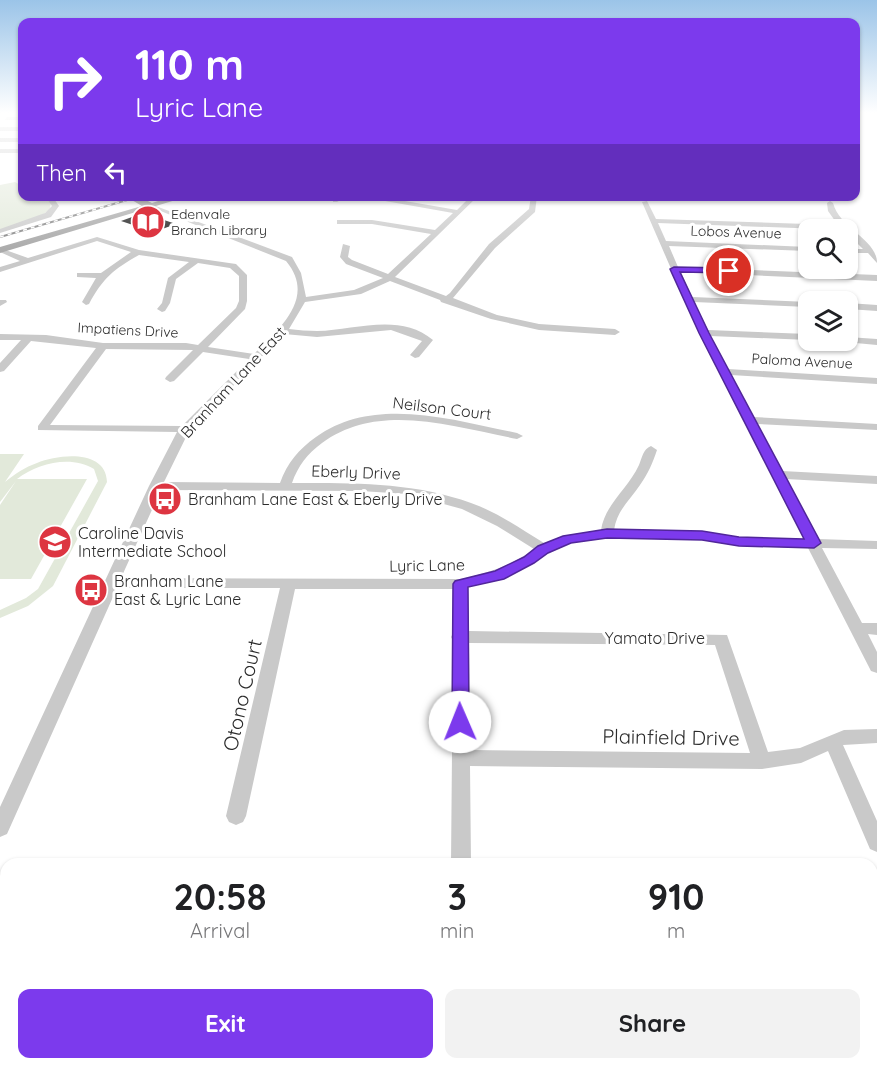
<!DOCTYPE html>
<style>
body{margin:0;font-family:Quicksand,sans-serif;background:#f2f2f2;color:#202124;height:100vh;display:flex;flex-direction:column;font-size:22px;white-space:nowrap}
*{box-sizing:border-box;margin:0}
p{font-size:20px;color:#757577}
.icon{flex:none;width:33px;height:33px;fill:none;stroke:currentColor;stroke-width:2;stroke-linecap:round;stroke-linejoin:round}
.map{position:relative;flex:1;overflow:hidden}
.panel{position:absolute;left:0px;top:858px;width:878px;height:212px;display:flex;flex-direction:column;background:#fff;border-radius:18px 18px 0 0;box-shadow:0 2px 4px #0004}
.panel>*{flex:none}
.top-card{position:absolute;left:18px;top:18px;width:842px;height:183px;border-radius:12px;box-shadow:0 2px 4px #0004;background:#7c3aed;color:#fff;overflow:hidden}
.buttons{position:absolute;left:798px;top:219px;display:grid;gap:12px}
.buttons a{display:grid;place-items:center;width:60px;height:60px;border-radius:12px;background:#fff;box-shadow:0 2px 4px #0004;font-size:30px}
.pin{position:absolute;display:grid;place-items:center;width:51px;height:51px;color:#fff;margin:-26px;border:3px solid #fff;border-radius:50%;box-shadow:0 2px 6px #0007}
.me{position:absolute;width:66px;margin:-33px;rotate:359deg;stroke-linejoin:round;filter:drop-shadow(0 0 4px #0008)}
.turn{display:flex;align-items:center;gap:21px;height:126px;padding:0 18px;font-size:27px}
.turn .icon{width:78px;height:78px;stroke-width:2.5}
.turn b{display:block;font-size:42px;line-height:51px}
.then{display:flex;align-items:center;height:57px;padding:0 18px;background:#0003;gap:12px;font-size:22px}
.eta{display:flex;justify-content:space-evenly;align-items:center;height:102px;text-align:center}
.eta b{font-size:36px;font-weight:700;line-height:42px}
.cta{display:flex;gap:12px;margin-top:auto;padding:12px 18px}
.cta a{flex:1;height:69px;border-radius:12px;background:#7c3aed;color:#fff;font-size:24px;font-weight:700;line-height:69px;text-align:center}
.cta a+a{background:#f2f2f2;color:#202124}
.map>svg:first-child{display:block}
.green{fill:#e2e9da}
.building{fill:#131313}
.lines{fill:none;stroke-linecap:round;stroke-linejoin:round}
.minor{fill:#c9c9c9;fill-rule:evenodd}
.major{fill:#a4a4a4;fill-rule:evenodd}
.rail-casing{stroke:#818181;stroke-width:2}
.rail{stroke:#fff;stroke-width:1.5;stroke-dasharray:4;stroke-linecap:butt}
.route{fill:#7c3aed;stroke:#51269a;stroke-width:1.5}
.labels{text-anchor:middle;dominant-baseline:central;stroke-width:6;stroke-linejoin:round;paint-order:stroke}
.far-poi-label{font-size:14px;fill:#2c2c2c;stroke:#fff;text-anchor:start}
.far-street-label{font-size:14px;fill:#2c2c2c;stroke:#fff}
.street-label{font-size:16px;fill:#2c2c2c;stroke:#fff}
.poi-label{font-size:16px;fill:#2c2c2c;stroke:#fff;text-anchor:start}
.near-street-label{font-size:20px;fill:#2c2c2c;stroke:#fff}
</style>
<div class="map">
<svg width="877" height="1069" viewBox="0 0 877 1069">
<rect width="100%" height="100%" fill="#fff"/>
<!-- green -->
<path class="green" d="M15 182 22 186V196L40 197 51 202 50 209 41 216 0 230V185Z
M0 454H24L5 482C15 474 25 467 37 463 59 454 106 449 107 482L53 586 28 606 0 618V610L26 598 38 589 98 481 94 469C71 455 38 463 17 479H87L31 579H0V505L16 481 0 502Z"/>
<!-- building -->
<path class="building" d="M143 213 176 224 154 232 121 221Z"/>
<g class="lines">
<!-- minor -->
<path class="minor" d="M7 117H22V120H5Z
M0 127H22V131H0Z
M0 138H22V142H0Z
M0 149H22V153H0Z
M45 196H52L59 206 51 217 0 233V229L45 213 52 206Z
M338 196H347L337 202H333V200Z
M357 196H376L457 210 471 196H478L395 277 446 296 450 293 489 244 529 209 531 196H537L535 212 495 248 453 298 497 315 539 324 615 329 620 332 615 335 539 330 491 319 441 302 440 300 390 281 361 294 305 302 289 329C298 330 308 331 317 331 355 330 400 312 433 340L419 357 415 358 410 355 422 341 391 330 317 337 284 334 189 431 164 482 280 483C287 463 299 449 316 437 374 395 453 420 517 433L523 436 517 439C454 427 379 401 322 443 307 454 298 466 292 483 353 483 413 482 471 503 497 512 521 529 544 543L568 535 601 530C605 504 628 489 639 465 642 458 643 449 651 446L657 450C653 462 648 474 640 485 630 500 617 510 614 530L702 531 739 538 804 539 699 333 642 202 647 201 656 219 838 225 828 211 827 203 830 201 833 203C840 229 877 239 877 263L868 253H848V249H863L848 234V230L658 223 666 241 808 247V251L669 246 678 267 877 275V281L681 272 692 297 809 302 808 307 694 302 708 330 808 334V340L710 336 728 369 877 378V384L731 375 753 417 877 424V430L757 424 782 471 877 476V484L786 479 818 539 877 541V549L822 548 862 623H877V635L868 634 877 652V673L871 671 808 548 739 546 702 539 607 538 570 543 548 552 534 563 504 578 468 587 469 631 727 635 768 752 800 748 844 730 877 729V743L843 745 877 821V852L870 849 828 751 801 763 762 769 470 766 471 864H451L453 641 451 637 453 633 454 589H295L246 816 243 822 236 825 229 822 226 816 280 588H117L7 834 0 837V807L149 486 177 432 38 430V426L96 348 31 341 4 371 0 372V363L21 340H0V334L46 335 103 343H186L198 345 236 308 239 301V276L230 268 198 263 176 279 170 303 165 311 162 312 157 309 162 303 168 278 189 262 139 255C114 269 103 278 89 304L86 305 82 302 96 278 77 277V273H101L131 252 97 241 0 272V267L20 261 0 252V248L28 258 97 237 139 250 236 264 247 275V301L245 309 208 347 254 354C279 329 317 298 286 261L148 206 153 205 292 257 301 273 306 297 354 290 383 278 346 264 340 257 343 244 350 246 348 257 352 260 388 274 431 234 372 224H337V220H372L435 230 453 213ZM106 349 193 350 166 377 165 379 170 382 174 381 203 352 249 359 182 426 50 425ZM161 490 361 491 407 494 462 509 497 526 534 549C512 566 487 573 461 579L121 578ZM469 643 715 645 750 753 470 750Z
M0 300H6L7 302 0 306Z
M848 303 877 305V311L848 309Z
M848 337 877 339V345L845 342 844 340H848Z
M872 915H877V937L872 936Z
M193 1064H217V1069H193Z
M433 1064H457L456 1069H432Z"/>
<!-- major -->
<path class="major" d="M125 196H138L152 203 173 196H189L0 253V247L142 206Z"/>
<defs>
<path id="rail" d="M0 237 141 196"/>
</defs>
<!-- rail casing -->
<use href="#rail" class="rail-casing"/>
<!-- rail -->
<use href="#rail" class="rail"/>
</g>
<!-- sky -->
<linearGradient id="sky" x2="0" y2="1"><stop stop-color="#9bc4e8"/><stop offset="0.43" stop-color="#fff"/><stop offset="1" stop-color="#fff" stop-opacity="0"/></linearGradient>
<rect width="877" height="262" fill="url(#sky)"/>
<!-- route -->
<path class="route" d="M674 267 729 268 734 271 729 273 680 272 709 333 821 543 814 548 739 546 702 540 607 538 571 543 548 553 534 563 504 579 468 587 469 722 467 727 460 729 454 727 452 722 453 584 455 581 495 571 524 557 538 546 563 536 607 529 702 531 739 537 804 539 699 333 670 269Z"/>
<!-- icons -->
<defs>
<symbol id="library-disc" viewBox="-11 -11 22 22"><circle r="9.5" fill="#dd3541" stroke="#fff"/><path d="M-6-4Q-3-5.5-.7-3.5V5Q-3 3-6 4ZM6-4Q3-5.5 .7-3.5V5Q3 3 6 4Z" fill="#fff"/></symbol>
<symbol id="bus-disc" viewBox="-11 -11 22 22"><circle r="9.5" fill="#dd3541" stroke="#fff"/><path d="M-5-6H5V4H4V6H2V4H-2V6H-4V4H-5ZM-3.5-4V0h7V-4ZM-3.5 1.2v1.5H-2V1.2ZM2 1.2v1.5H3.5V1.2Z" fill="#fff"/></symbol>
<symbol id="school-disc" viewBox="-11 -11 22 22"><circle r="9.5" fill="#dd3541" stroke="#fff"/><path d="M0-5L7-2L0 1L-7-2ZM-4 1L0 2.5L4 1V4Q0 6-4 4Z" fill="#fff"/></symbol>
</defs>
<g fill-rule="evenodd">
<use href="#library-disc" x="129" y="203" width="38" height="38"/>
<use href="#bus-disc" x="146" y="480" width="38" height="38"/>
<use href="#school-disc" x="36" y="523" width="38" height="38"/>
<use href="#bus-disc" x="72" y="571" width="38" height="38"/>
</g>
<g class="labels">
<!-- far-poi labels -->
<g class="far-poi-label">
<text x="171" y="214">Edenvale<tspan x="171" dy="16">Branch Library</tspan></text>
</g>
<!-- far-street labels -->
<g class="far-street-label">
<text transform="translate(736 232) rotate(2)">Lobos Avenue</text>
<text transform="translate(128 330) rotate(3)">Impatiens Drive</text>
<text transform="translate(802 361) rotate(3)">Paloma Avenue</text>
</g>
<!-- street labels -->
<g class="street-label">
<text transform="translate(233 382) rotate(-47)">Branham Lane East</text>
<text transform="translate(442 408) rotate(7)">Neilson Court</text>
<text transform="translate(356 472) rotate(2)">Eberly Drive</text>
<text transform="translate(427 565) rotate(-1)">Lyric Lane</text>
<text x="655" y="638">Yamato Drive</text>
</g>
<!-- poi labels -->
<g class="poi-label">
<text x="188" y="499">Branham Lane East &amp; Eberly Drive</text>
<text x="78" y="533">Caroline Davis<tspan x="78" dy="18">Intermediate School</tspan></text>
<text x="114" y="581">Branham Lane<tspan x="114" dy="18">East &amp; Lyric Lane</tspan></text>
</g>
<!-- near-street labels -->
<g class="near-street-label">
<text transform="translate(242 695) rotate(-77)">Otono Court</text>
<text transform="translate(671 737) rotate(1)">Plainfield Drive</text>
</g>
</g>
</svg>
<div class="buttons">
<a><svg class="icon" aria-label="search" viewBox="0 0 24 24"><circle cx="10" cy="10" r="6"/><path d="M15 15l6 6"/></svg></a>
<a><svg class="icon" aria-label="layers" viewBox="0 0 24 24"><path d="M12 4l9 5-9 5-9-5zM3 14l9 5 9-5"/></svg></a>
</div>
<div class="pin" style="left:729px;top:271px;background:#d93025"><svg class="icon" aria-label="arrive" viewBox="0 0 24 24"><path d="M6 21V4h12l-3 4 3 4H6"/></svg></div>
<svg class="me" style="left:460px;top:722px" viewBox="-20 -20 40 40"><circle r="19" fill="#fff"/><path d="M0-13L10 11 0 6-10 11z" fill="#7c3aed"/></svg>
<div class="top-card">
<div class="turn"><svg class="icon" aria-label="right" viewBox="0 0 24 24"><path d="M7 20v-9h11M14 6l5 5-5 5"/></svg><div><b>110 m</b>Lyric Lane</div></div>
<div class="then">Then<svg class="icon" aria-label="left" viewBox="0 0 24 24"><path d="M17 20v-9H6M10 6l-5 5 5 5"/></svg></div>
</div>
<section class="panel">
<div class="eta">
<div><b>20:58</b><p>Arrival</p></div>
<div><b>3</b><p>min</p></div>
<div><b>910</b><p>m</p></div>
</div>
<div class="cta"><a>Exit</a><a>Share</a></div>
</section>
</div>
